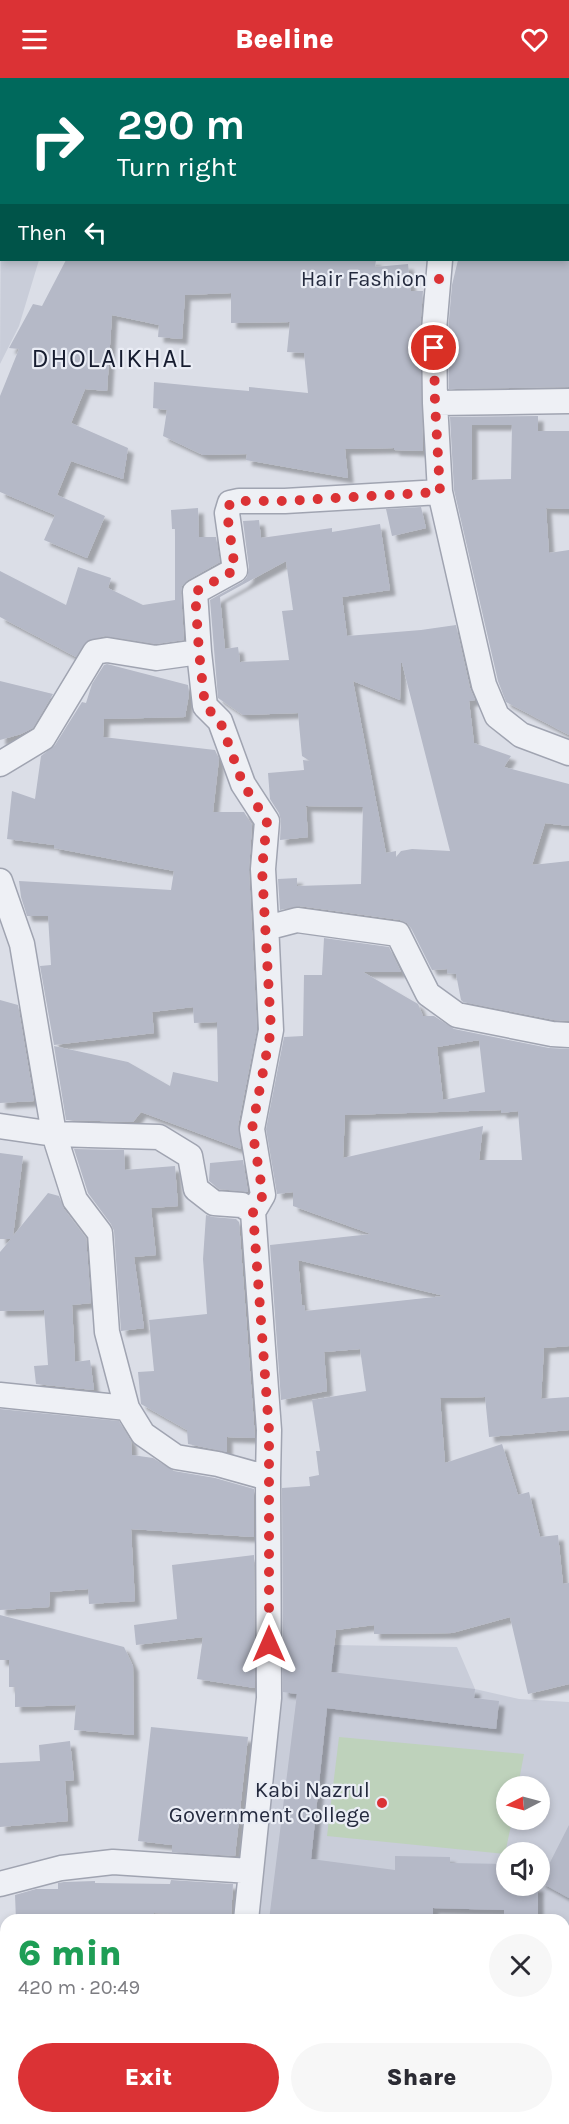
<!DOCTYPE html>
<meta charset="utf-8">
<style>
body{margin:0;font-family:Karla,sans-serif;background:#f7f7f7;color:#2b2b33;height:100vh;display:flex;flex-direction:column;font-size:22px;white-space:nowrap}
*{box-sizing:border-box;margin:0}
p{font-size:20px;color:#7c7c81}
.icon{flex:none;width:33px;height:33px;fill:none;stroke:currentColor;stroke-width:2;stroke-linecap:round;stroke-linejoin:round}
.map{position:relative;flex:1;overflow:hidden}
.details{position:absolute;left:0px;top:1836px;width:570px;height:210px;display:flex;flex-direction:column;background:#fff;border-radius:18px 18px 0 0;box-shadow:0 3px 9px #0003}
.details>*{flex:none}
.top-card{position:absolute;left:0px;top:0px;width:570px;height:183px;box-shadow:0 3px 9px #0003;background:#00695c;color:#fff;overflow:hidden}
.needle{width:39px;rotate:264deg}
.tools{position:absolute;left:496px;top:1698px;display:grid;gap:12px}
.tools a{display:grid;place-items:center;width:54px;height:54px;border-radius:50%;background:#fff;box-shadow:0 3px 9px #0003;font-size:30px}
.pin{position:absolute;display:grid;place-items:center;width:51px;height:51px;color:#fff;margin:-26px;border:3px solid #fff;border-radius:50%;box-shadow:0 2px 6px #0007}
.me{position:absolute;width:66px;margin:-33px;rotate:0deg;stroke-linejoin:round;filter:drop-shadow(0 0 4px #0008)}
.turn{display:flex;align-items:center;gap:21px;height:126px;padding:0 18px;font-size:27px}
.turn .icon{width:78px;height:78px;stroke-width:2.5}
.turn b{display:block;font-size:42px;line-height:51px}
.then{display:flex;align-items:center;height:57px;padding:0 18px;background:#0003;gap:12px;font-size:22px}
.round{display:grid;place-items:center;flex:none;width:63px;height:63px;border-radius:32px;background:#f7f7f7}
.headline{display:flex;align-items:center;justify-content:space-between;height:102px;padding:0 18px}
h1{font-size:36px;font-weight:800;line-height:45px;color:#1e9e55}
.button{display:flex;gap:12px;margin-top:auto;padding:12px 18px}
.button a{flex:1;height:69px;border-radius:36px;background:#db3235;color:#fff;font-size:24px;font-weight:800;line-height:69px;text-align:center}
.button a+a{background:#f7f7f7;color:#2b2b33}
header{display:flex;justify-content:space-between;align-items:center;height:78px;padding:0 18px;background:#db3235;color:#fff;font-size:27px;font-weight:800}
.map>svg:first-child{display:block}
.built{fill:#c9cdd9;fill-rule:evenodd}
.green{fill:#bed2bb}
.building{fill:#b5b9c7;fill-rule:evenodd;filter:url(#shadow)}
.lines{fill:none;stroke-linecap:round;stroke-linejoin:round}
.minor-casing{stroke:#a0a4b1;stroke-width:27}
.tertiary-casing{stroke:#a0a4b1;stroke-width:33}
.primary-casing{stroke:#99a1b4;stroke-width:36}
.minor{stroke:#eef0f5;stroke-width:24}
.tertiary{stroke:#eef0f5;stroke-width:30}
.secondary{stroke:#fff;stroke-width:33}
.primary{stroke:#fff;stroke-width:33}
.route{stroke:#db3235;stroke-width:10;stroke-dasharray:0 18}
.poi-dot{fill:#db3235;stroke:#eaedf5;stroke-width:2}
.labels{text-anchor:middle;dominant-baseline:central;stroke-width:4.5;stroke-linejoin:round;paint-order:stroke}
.poi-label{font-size:22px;fill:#242a3e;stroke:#eaedf5;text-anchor:end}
.quarter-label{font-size:26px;letter-spacing:1.5px;fill:#161c2f;stroke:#eaedf5}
</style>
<header><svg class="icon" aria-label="menu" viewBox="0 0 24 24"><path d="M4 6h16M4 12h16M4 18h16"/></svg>Beeline<svg class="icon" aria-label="heart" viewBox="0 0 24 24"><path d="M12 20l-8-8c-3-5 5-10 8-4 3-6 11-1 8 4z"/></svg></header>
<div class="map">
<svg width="569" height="2046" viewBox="0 0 569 2046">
<defs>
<filter id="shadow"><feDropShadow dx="5.5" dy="5.5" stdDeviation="1.5" flood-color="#0004"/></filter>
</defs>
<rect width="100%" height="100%" fill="#dbdee7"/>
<!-- built -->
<path class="built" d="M1 120 2 182H39L19 248 0 286Z
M269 1566 457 1569 475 1611 519 1621 569 1624V1886L564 1884V1842H246ZM507 1708H540V1742H507ZM507 1774H540V1808H507Z"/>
<!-- green -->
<path class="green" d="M339 1659 524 1676 518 1708H507V1742H512L505 1776 327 1758Z"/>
<!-- building -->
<path class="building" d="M66 182H376L375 189 408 186 411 213H423L420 252 423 373 394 372V370L345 371 348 400 246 382 247 376 203 377 163 358 167 332 153 330 154 304 215 310 249 313V309L308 315 304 275 287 274 290 244 231 245V215L185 217 182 261 158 259 159 247 112 237 107 313 85 311 71 345 128 370 123 401 71 383 57 417 105 438 87 480 44 462 55 437 0 414V318L19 271 9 270 33 226 42 228Z
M458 182H569V309L449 311 448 253 452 207Z
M538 338V353H569V431L546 430 549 475 569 472V657L506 624 498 603 454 412 450 339ZM472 347H512L511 401 472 402Z
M421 429 426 450 392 458 386 431Z
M198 430 199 459H216L220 484 188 502 182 508 181 515 184 562 156 566 105 558 87 563 76 579 0 539V493L66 527 78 489 111 500 108 510 143 527 175 522V451H172L171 432Z
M259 442 261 460 332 450V454L380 446 390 512 342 519 347 558 421 552 456 547 470 610 475 622 469 623 474 665 511 678 504 689 569 706V748L545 745 532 787 569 783V943L554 942 463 924 461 922 456 896 447 895V891L432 892 411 850 407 845 400 842 299 828 280 832 278 801 297 800V808L361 806 363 729 306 728 308 759 280 762 281 743 279 735 270 721 268 695 304 692 303 682 310 683 302 678 298 635 243 637 218 620 210 522 242 504 247 499 249 490 243 443ZM286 483 293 532 282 533 289 582 240 584 238 569 225 571 220 519ZM401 585H402L450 773 412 771 401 773 396 779V773L386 775 353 603 400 622Z
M107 586 188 607 189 616 185 639 104 641 103 659 215 672 219 681 213 734H244L252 747 249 792 257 951 238 1048 241 1071 141 1034 133 1044 66 1042 54 968 128 984 170 1008 173 994 218 1004 217 944 194 945 193 929 152 934 154 955 54 967 40 888 51 887 48 838H27L21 819 19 803 171 812 174 793 54 770V767L7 761 12 713 35 721 41 678 55 667 82 624 86 625 92 606 104 587Z
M0 603 53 616 33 650 21 656 0 662Z
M324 860 389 869 401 894H363L418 926 423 938H434L454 951 549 970 569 971V1268L544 1270 541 1321 569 1319V1352L489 1359 485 1319 440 1320 445 1385 502 1366 518 1417 529 1414 540 1459 558 1457 563 1506 569 1505V1606L528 1616 510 1539 452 1555 374 1556V1547L336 1552 331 1594 475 1611 474 1620 499 1623 496 1651 327 1630 311 1781 395 1792V1778L450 1779V1785L507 1786V1808H538V1837L504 1836V1832L433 1830V1839L371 1837 370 1842H269L297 1616 283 1614 282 1410 310 1408 309 1399 319 1397 316 1373H320L312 1322 366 1313 360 1271 324 1274 327 1313 281 1322 270 1167 371 1156 293 1128V1114L277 1116 266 1051 284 959 303 958 304 897H322ZM479 962 485 1014 443 1022 437 969ZM501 1032V1035L518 1033 522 1082H479L483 1048 343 1080 345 1037ZM298 1182 444 1218 305 1233 304 1227H302Z
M0 922 18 927 34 1023 0 1025Z
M74 1071 124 1072 125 1092 175 1088 178 1128 151 1130 156 1177 134 1179 144 1250 121 1253 114 1153 111 1146 88 1115Z
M0 1075 23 1078 13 1158 48 1115 59 1118 64 1131 86 1160 91 1225 72 1227 75 1284 90 1282 94 1312 36 1306 34 1288 48 1287 44 1232 0 1233V1174L11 1161H0Z
M243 1082 248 1114 219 1111 209 1103 210 1085Z
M206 1137 213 1139 236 1141 239 1144 255 1360 227 1359V1374L188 1366 187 1352 141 1326 138 1294 154 1293 149 1242 207 1236 203 1181Z
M0 1331 119 1343 131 1363 132 1377 153 1380 174 1393 215 1400 254 1411V1459L131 1451 135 1523 89 1526 88 1511 50 1514 49 1529 0 1532Z
M254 1477 255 1610 197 1601 203 1559 136 1567 134 1547 177 1541 172 1487Z
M0 1537 124 1569 133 1588 134 1657 74 1652 76 1627 15 1629V1609H9V1582H0Z
M151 1649 248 1659 235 1778 172 1774V1767L138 1763Z
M70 1663 74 1702 65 1703 68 1743 0 1749V1685L40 1683 39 1667Z
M569 1747V1820L540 1804Z
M171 1802 233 1806 231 1839 154 1835V1842H16L15 1817 36 1811H58V1805L64 1804 95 1803V1805L170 1806Z"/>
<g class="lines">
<defs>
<path id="minor" d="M440 182 434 252 435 325 440 414 484 607 497 638 521 657 569 675
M435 325 569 323
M199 574 205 628 220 643 243 706 267 743 263 791 266 845 274 848 297 842 398 856 428 916 457 937 552 956 569 957
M0 686 43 660 95 574 107 572 156 580 199 574 195 514 235 492 227 435 230 425 239 423H285L440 414
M0 803 22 866 54 1056 75 1122 100 1155 107 1254 127 1330 143 1356 176 1379 218 1386 268 1400 269 1620 246 1842
M0 1048 54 1056 159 1059 190 1078 196 1111 214 1125 242 1127 253 1134 269 1352 268 1400
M253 1134 263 1117 252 1051 271 952 266 845
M0 1317 127 1330
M0 1806 61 1790 113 1784 250 1793
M227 2046V2040"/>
<path id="tertiary" d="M45 0 48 2
M568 112H569
M564 1944 569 1941"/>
<path id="primary" d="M15 2 16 0
M0 43 2 40"/>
</defs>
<!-- minor casing -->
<use href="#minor" class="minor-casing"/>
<!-- tertiary casing -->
<use href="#tertiary" class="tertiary-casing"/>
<!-- primary casing -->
<use href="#primary" class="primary-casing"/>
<!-- minor -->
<use href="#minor" class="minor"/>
<!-- tertiary -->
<use href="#tertiary" class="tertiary"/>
<!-- secondary -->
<path class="secondary" d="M564 1971 569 1965
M494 2046 496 2040
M524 2046 525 2040"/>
<!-- primary -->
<use href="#primary" class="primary"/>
</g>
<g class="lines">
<!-- route -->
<path class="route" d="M269 1566V1352L253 1134 263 1117 252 1051 271 952 262 791 267 743 243 706 220 643 205 628 199 574 195 514 235 492 227 435 230 425 239 423H285L440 414 435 325 434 270"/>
</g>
<!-- markers -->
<g class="poi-dot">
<circle cx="439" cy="201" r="6"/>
<circle cx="382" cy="1725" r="6"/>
</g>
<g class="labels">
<!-- poi labels -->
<g class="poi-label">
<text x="427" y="201">Hair Fashion</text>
<text x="370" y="1712">Kabi Nazrul<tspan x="370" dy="25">Government College</tspan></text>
</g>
<!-- quarter labels -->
<g class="quarter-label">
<text x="112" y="280">DHOLAIKHAL</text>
</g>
</g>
</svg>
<div class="tools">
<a><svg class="needle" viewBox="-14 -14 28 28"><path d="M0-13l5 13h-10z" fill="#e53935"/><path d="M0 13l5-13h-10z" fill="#7c7c81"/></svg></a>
<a><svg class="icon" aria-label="sound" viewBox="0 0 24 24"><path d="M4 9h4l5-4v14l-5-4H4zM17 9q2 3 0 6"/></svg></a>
</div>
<div class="pin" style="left:434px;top:270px;background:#d93025"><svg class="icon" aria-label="arrive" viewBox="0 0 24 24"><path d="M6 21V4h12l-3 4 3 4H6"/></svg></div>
<svg class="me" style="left:269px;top:1566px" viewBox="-20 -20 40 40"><path d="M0-17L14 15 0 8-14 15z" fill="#db3235" stroke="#fff" stroke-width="4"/></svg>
<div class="top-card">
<div class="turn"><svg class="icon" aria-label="right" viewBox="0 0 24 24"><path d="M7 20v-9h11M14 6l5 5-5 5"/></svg><div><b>290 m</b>Turn right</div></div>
<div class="then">Then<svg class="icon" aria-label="left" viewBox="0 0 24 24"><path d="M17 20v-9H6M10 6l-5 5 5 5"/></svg></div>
</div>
<section class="details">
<div class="headline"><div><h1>6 min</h1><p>420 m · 20:49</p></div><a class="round"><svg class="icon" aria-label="close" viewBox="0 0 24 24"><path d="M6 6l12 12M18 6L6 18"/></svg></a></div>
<div class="button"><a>Exit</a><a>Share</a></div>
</section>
</div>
